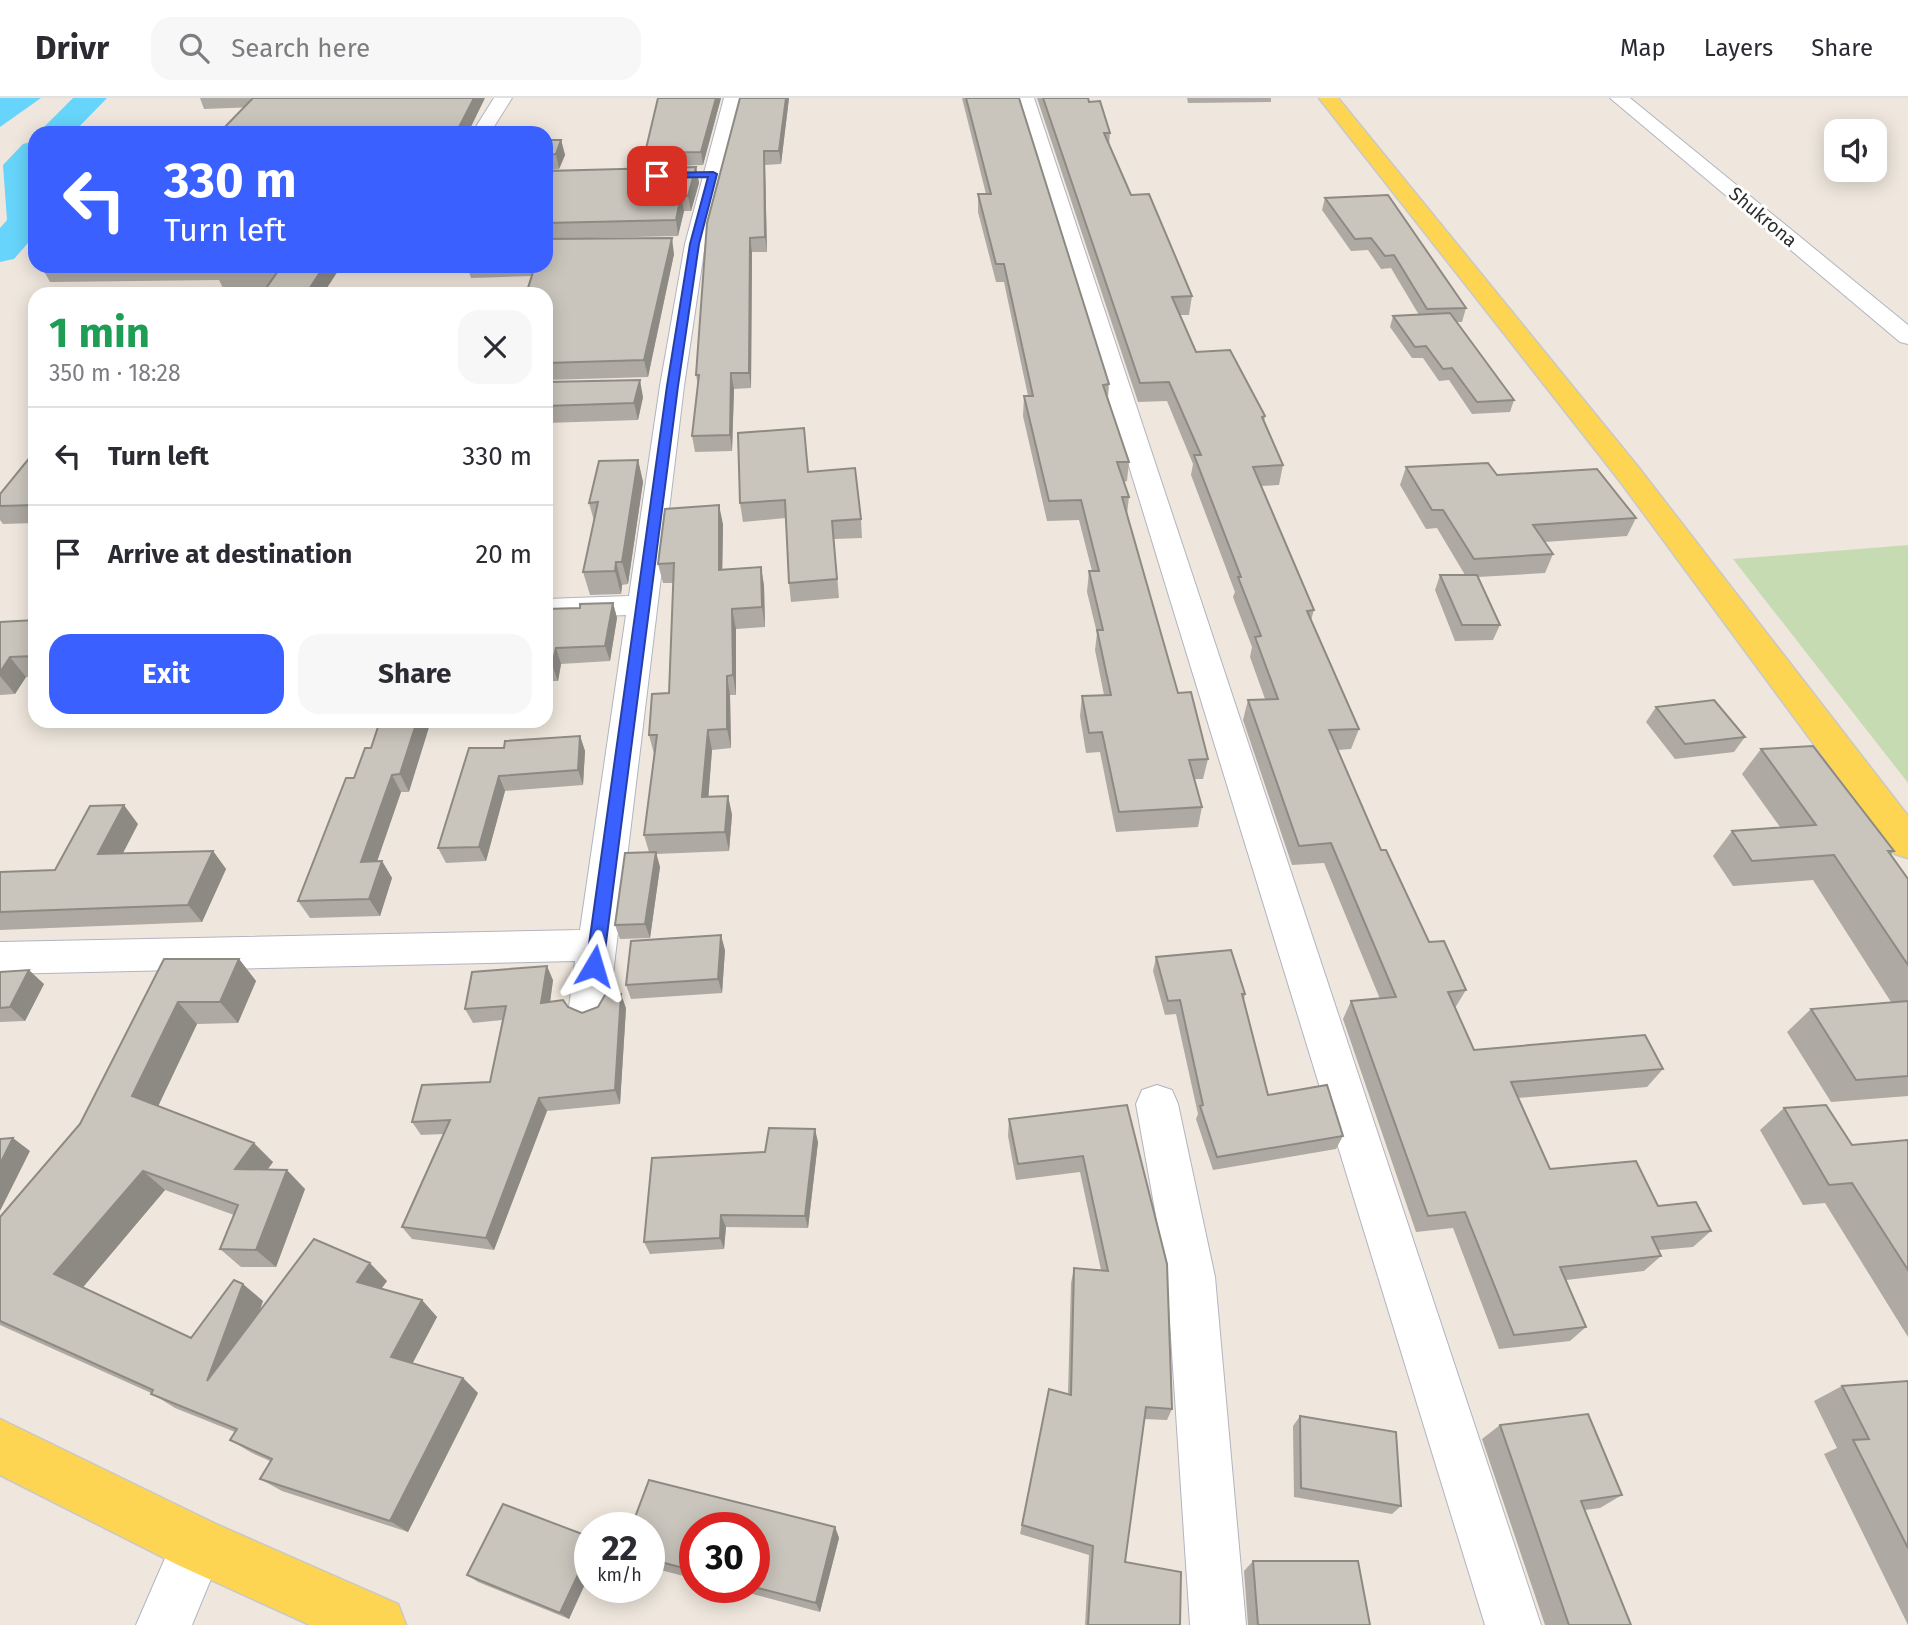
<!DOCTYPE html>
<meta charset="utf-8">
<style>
body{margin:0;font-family:"Fira Sans",sans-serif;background:#f7f7f7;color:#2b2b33;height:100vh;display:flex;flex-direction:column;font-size:26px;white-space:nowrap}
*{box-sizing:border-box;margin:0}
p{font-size:23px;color:#7c7c81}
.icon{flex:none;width:38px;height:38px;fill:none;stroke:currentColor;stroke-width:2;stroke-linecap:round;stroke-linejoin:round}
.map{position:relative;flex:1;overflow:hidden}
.details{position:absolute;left:28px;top:189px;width:525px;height:441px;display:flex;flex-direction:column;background:#fff;border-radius:21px;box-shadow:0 4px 18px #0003}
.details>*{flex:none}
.top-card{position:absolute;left:28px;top:28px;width:525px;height:147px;border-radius:21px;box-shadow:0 4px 18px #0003;background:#3a61ff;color:#fff;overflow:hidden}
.buttons{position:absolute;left:1824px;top:21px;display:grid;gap:14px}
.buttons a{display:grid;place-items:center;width:63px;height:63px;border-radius:14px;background:#fff;box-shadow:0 4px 18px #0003;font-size:35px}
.speed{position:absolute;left:574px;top:1414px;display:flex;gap:14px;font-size:35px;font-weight:700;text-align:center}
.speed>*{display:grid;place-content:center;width:91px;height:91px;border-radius:50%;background:#fff;box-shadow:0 4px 18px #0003;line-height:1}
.speed small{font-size:18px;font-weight:400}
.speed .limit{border:10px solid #d22;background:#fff;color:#111}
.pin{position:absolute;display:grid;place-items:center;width:60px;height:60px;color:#fff;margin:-30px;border-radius:14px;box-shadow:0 4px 10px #0006}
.me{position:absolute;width:77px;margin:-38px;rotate:7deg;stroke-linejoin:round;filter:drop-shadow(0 0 5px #0008)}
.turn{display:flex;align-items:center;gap:24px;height:147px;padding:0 21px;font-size:32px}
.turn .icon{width:91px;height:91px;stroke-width:2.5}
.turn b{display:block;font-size:49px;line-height:60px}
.round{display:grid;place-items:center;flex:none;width:74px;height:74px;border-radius:21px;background:#f7f7f7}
.head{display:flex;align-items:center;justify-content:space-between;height:119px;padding:0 21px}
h1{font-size:42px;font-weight:700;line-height:52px;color:#1e9e55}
.primary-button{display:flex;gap:14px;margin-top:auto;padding:14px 21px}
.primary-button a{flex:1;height:80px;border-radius:21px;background:#3a61ff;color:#fff;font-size:28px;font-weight:700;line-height:80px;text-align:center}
.primary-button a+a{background:#f7f7f7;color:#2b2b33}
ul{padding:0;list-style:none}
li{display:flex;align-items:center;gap:21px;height:98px;padding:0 21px;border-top:2px solid #e1e1e2}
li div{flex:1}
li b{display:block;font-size:26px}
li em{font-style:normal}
header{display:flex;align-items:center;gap:42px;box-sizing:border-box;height:98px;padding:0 35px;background:#fff;border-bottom:2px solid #e1e1e2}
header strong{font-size:33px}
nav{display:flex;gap:38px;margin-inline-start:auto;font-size:24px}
.search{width:490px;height:63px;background:#f7f7f7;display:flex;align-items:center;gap:18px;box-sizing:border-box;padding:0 24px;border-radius:21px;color:#7c7c81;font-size:26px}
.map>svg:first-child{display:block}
.cemetery{fill:#c7dbb3}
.water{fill:#67d5fb}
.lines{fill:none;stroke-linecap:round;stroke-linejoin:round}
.river{fill:#67d5fb;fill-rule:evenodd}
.minor-casing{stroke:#b1b4c1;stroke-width:2}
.major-casing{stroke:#c8c8c8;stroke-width:3}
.minor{fill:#fff;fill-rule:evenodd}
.major{fill:#fed553;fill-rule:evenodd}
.wall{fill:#aea9a2}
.shaded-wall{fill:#8d8a84}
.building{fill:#cac5bc;stroke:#8d8a84;stroke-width:2}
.route{fill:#3a61ff;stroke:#263fa6;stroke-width:2}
.labels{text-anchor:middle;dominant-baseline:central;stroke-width:6;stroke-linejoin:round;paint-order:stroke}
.far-street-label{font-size:19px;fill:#2c2c2c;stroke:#fff}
</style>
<header>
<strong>Drivr</strong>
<div class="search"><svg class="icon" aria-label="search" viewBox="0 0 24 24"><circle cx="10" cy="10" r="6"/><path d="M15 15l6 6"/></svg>Search here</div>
<nav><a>Map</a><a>Layers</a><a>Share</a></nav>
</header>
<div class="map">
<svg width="1908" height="1527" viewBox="0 0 1908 1527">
<rect width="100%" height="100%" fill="#efe7dd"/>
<!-- cemetery -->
<path class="cemetery" d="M1908 447V685L1733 461Z"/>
<!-- water -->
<path class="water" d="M0 0H41L0 29Z"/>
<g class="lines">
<!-- river -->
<path class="river" d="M73 0H107L73 35H38Z
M35 43V137L14 161 0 164V130L7 122 3 67 23 46Z"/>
<defs>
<path id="minor" d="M494 0H512L490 35H472Z
M724 0H742L705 146 684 288 609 909 603 921 589 926 575 921 569 909 575 863 0 876V844L580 832 626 517 546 521V501L629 498 660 288 685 146Z
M1016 0H1034L1541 1527H1485Z
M1610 0H1630L1908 227V246L1900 244Z
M1157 987 1172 992 1178 1006 1215 1179 1246 1527H1190L1167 1179 1136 1006 1142 992Z
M198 1420 217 1428 225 1447 192 1527H136L179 1428Z"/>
<path id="major" d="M1319 0H1338L1639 370 1908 718V760L1895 756 1619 382Z
M0 1321 218 1427 398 1506 406 1527H310L178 1467 0 1377Z"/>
</defs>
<!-- minor casing -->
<use href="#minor" class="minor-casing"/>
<!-- major casing -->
<use href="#major" class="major-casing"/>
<!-- minor -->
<use href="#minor" class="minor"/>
<!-- major -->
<use href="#major" class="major"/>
</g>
<!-- wall -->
<path class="wall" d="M200 0H485L204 11Z
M721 0 703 67 647 69 645 55Z
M740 0H789L781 66 765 67 767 154H752L751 290 734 291 732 353 695 354 692 338 698 288 696 277Z
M962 0H1019L1109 286 1108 300 1129 364 1127 383 1124 384 1129 399 1127 416 1178 595 1208 661 1203 681H1194L1202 709 1198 729 1116 734 1100 654 1086 655 1080 618 1082 598 1104 597 1095 552 1097 535 1087 494 1089 473H1092L1079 422 1047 423 1023 318 1024 298H1028L1004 184H996L978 114V96H986Z
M1037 0H1088L1089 4 1110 35 1109 47 1131 97 1192 198 1189 217H1180L1196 254 1265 318 1264 324 1283 367 1279 387 1261 388 1314 512 1311 522 1359 631 1351 651 1337 652 1381 752 1429 844 1466 892 1455 910 1474 952 1663 971 1647 989 1518 1000 1550 1071 1658 1108 1711 1133 1693 1149 1659 1152 1661 1158 1644 1173 1566 1182 1586 1229 1570 1243 1499 1251 1453 1130 1416 1134 1343 921 1351 903 1380 901 1324 765 1292 767 1243 622 1248 602 1265 601 1250 559 1252 549 1233 499 1235 494 1191 377 1193 366 1167 303 1138 304Z
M1187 0H1271V4L1188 5Z
M546 42H561L565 57 559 71 546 72Z
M696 69 699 85 691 113H684L678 138 546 141V73Z
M1325 100 1466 210 1462 224H1456L1514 302 1510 314 1472 316 1449 282 1439 283 1423 260H1412L1390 229 1393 218 1419 217 1391 170 1381 171 1368 152 1351 153 1322 112Z
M674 156 648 279 546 282V196L532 178 471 180 467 168H546Z
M41 168H369L366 173H338L266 189 223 190 219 182 50 184Z
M546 284 643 299 638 322 546 325Z
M35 353V425L3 426 0 422V396Z
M638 362 643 384 628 486 622 487 621 496 590 497 583 474 594 423 589 405Z
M1406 369 1497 377 1636 420 1627 438 1545 444 1553 456 1545 475 1478 479 1500 527 1493 542 1455 543 1435 492 1440 477H1465L1437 430 1426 431 1400 387Z
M808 374 861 421 862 440 834 441 839 500 791 504 789 485 786 420 743 424 740 405Z
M723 426 722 471 761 469 764 488 765 529 736 531V597H730L731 650 712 652 708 699 728 698 732 717 729 753 656 756 660 769 650 840 620 841 615 827 649 754 644 737 654 656 649 637 669 595 673 485H663L658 466Z
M613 505 617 520 610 563 561 566 558 583H546V511L580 510Z
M35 522V579H26L15 596 0 597V524Z
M1656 609 1745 639 1734 654 1675 661 1646 624Z
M128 623H186L184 625 132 628Z
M380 623 409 694H401L377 763H382L392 780 380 818 310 820 298 803 354 680 371 650Z
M580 638 585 653 583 687 505 693 486 763 446 765 438 750 504 650Z
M1761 651 1894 753 1891 757 1908 781V998L1831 1004 1787 934 1811 911 1891 904 1813 782 1733 788 1713 758 1732 733 1780 729 1742 676Z
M138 726 123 755 213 753 226 771 202 824 0 832V774L55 772Z
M725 852 722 895 631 901 626 887Z
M1156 859 1245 896 1244 902 1268 997 1343 1038 1336 1051 1213 1072 1196 1021 1198 1016 1176 916 1165 917 1153 873Z
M164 861H239L256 883 238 925 197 926 158 1008 273 1064 268 1071 305 1091 276 1169H241L220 1151 234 1117 165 1092 82 1190 191 1240 263 1203 260 1212 387 1183 381 1191 422 1202 437 1219 412 1265 463 1280 478 1295 408 1434 282 1393 260 1381 270 1363 252 1355 230 1342 235 1334 175 1310 151 1295 0 1227V1119L80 1026Z
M0 874 44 886 25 923 0 924Z
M553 882 550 904 582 915 626 910 620 1006 547 1013 494 1152 412 1141 402 1129 444 1036 421 1037 412 1024 490 984 502 922 473 925 465 911Z
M1127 1007 1172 1311 1167 1322 1144 1321 1125 1464 1180 1527H1085L1089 1457 1020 1436 1049 1291 1068 1296 1071 1185 1074 1170 1101 1172 1080 1074 1016 1082 1008 1038 1009 1021Z
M1784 1010 1852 1047 1908 1042V1239L1825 1105 1803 1107 1760 1032Z
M818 1044 808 1130 726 1129 724 1151 650 1156 644 1144 765 1054Z
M1908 1283V1527L1824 1356 1837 1350 1814 1303 1842 1288Z
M1300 1318 1401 1408 1392 1416 1294 1399 1293 1328Z
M1500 1327 1622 1397 1600 1410 1585 1412 1631 1527H1545L1482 1341Z
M649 1382 835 1429 839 1440 820 1514 726 1489H754V1430H695V1481L649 1469V1430H631Z
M590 1439V1475L569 1521 478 1484 467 1477Z
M1253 1463 1370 1527H1248L1244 1473Z"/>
<!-- shaded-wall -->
<path class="shaded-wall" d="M474 0H485L468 35H456Z
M716 0H721L703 67 701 54Z
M786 0H789L781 66 779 53Z
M561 42 565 57 559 71 556 56Z
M764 53 765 67 767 154 765 139Z
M696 69 699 85 691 113 688 98Z
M681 97 684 113 678 138 676 122Z
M672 140 674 156 648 279 644 262Z
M750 140 752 154 751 290 749 275Z
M324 168H336L338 173 323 196H306Z
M731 275 734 291 732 353 730 337Z
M640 282 643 299 638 322 634 305Z
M638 362 643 384 628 486 622 464Z
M719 407 723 426 722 491 719 472Z
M616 464 622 487 621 496 615 473Z
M761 469 764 488 765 529 762 509Z
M613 505 617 520 610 563 605 548Z
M732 511 736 531V597L733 577Z
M556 550 561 566 558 583 552 567Z
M10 559 26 579 15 596 0 578V574Z
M727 578 730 597 731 650 727 631Z
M417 623H431L409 694 400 676Z
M708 632 712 652 707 718 702 699Z
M580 638 585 653 583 687 578 672Z
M392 677 401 694 371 781 361 764Z
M499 678 505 693 486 763 479 749Z
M728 698 732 717 729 753 725 734Z
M124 707 138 726 113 774 98 756Z
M213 753 226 771 202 824 188 807Z
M656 754 660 769 650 840 645 826Z
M382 763 392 780 380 818 369 801Z
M721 837 725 852 722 895 718 881Z
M239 861 256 883 238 925 220 904Z
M547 868 553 882 548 919 541 905Z
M29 872 44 886 25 923 10 909Z
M621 896 626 910 620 1006 615 992Z
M178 904 197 926 153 1019 132 998Z
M539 1000 547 1013 494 1152 486 1140Z
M815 1031 818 1044 808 1130 805 1118Z
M13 1040 30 1053 0 1113V1066Z
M254 1045 273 1064 254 1090 235 1071Z
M287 1072 305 1091 276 1169 256 1152Z
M143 1073 165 1092 79 1194 54 1176Z
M721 1117 726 1129 724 1151 720 1140Z
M370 1165 387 1183 374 1201 357 1184Z
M243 1186 263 1203 229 1297 207 1283Z
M422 1202 437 1219 408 1274 391 1259Z
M463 1280 478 1295 408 1434 390 1423Z
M835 1429 839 1440 820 1514 816 1505Z
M590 1451V1475L569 1521 560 1515Z"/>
<!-- building -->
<path class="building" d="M253 0H474L456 35H219Z
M658 0H716L701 54 645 55Z
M740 0H786L779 53H764L765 139 750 140 749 275H731L730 337 692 338 699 277H696L707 125Z
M966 0H1019L1109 286 1103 287 1129 364H1117L1129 399H1122L1178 595 1191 594 1208 661 1189 662 1202 709 1119 714 1102 634 1089 635 1082 598 1111 597 1097 532H1103L1089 473H1099L1081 402 1049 403 1024 298H1033L1004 166H996L978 96H991Z
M1043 0H1088L1089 4 1100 3 1110 35H1104L1131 97 1149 96 1192 198 1172 199 1196 254 1230 252 1265 318 1262 319 1283 367 1253 369 1314 512 1307 513 1359 631 1329 632 1381 752H1386L1429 844 1444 843 1466 892 1448 894 1474 952 1645 937 1663 971 1511 984 1550 1071 1636 1063 1658 1108 1696 1104 1711 1133 1652 1139 1661 1158 1560 1169 1586 1229 1514 1237 1465 1114 1428 1118 1351 903 1396 899 1331 745 1299 748 1248 602 1278 601 1255 539 1261 538 1238 479H1241L1194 357H1201L1169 284 1140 285Z
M546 42H561L556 56 546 57Z
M696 69 688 98 681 97 676 122 546 125V73Z
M1388 97 1466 210 1427 211 1394 157 1385 158 1371 140 1355 141 1325 100Z
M672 140 644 262 546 265V196H526L535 168H546V141Z
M220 168H324L306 196H262L278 173 216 174Z
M1450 215 1514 302 1477 304 1452 270 1443 271 1426 248 1415 249 1393 218Z
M640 282 634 305 546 308V284Z
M804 330 808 374 855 370 861 421 832 423 837 481 789 485 785 402 740 405 738 335Z
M35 353V407L0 408V396Z
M638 362 622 464H616L615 473 583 474 598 404 589 405 599 363Z
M1488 365 1497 377 1597 371 1636 420 1533 427 1553 456 1474 461 1443 412H1432L1406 369Z
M719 407V472L761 469 762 509 732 511 733 577 727 578V631L708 632 702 699 728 698 725 734 644 737 657 637H649L652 596 669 595 674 465 658 466 665 411Z
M1440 477H1477L1500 527H1462Z
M613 505 605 548 556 550 552 567 546 568V511L580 510V506Z
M35 522V558L10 559 0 574V524Z
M1714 602 1745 639 1685 646 1656 609Z
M380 623H417L400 676 392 677 361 764 382 763 369 801 298 803 346 680H354L365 650H371Z
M580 638 578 672 499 678 479 749 438 750 469 650H504L505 643Z
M1813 648 1894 753H1888L1908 781V867L1834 757 1752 763 1732 733 1816 727 1761 651Z
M124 707 98 756 213 753 188 807 0 814V774L55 772 90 708Z
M656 754 645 826 615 827 625 755Z
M721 837 718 881 626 887 631 843Z
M1231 852 1245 896H1242L1268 997 1327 987 1343 1038 1217 1059 1200 1008 1203 1007 1180 902 1168 903 1156 859Z
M164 861H239L220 904H178L132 998 254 1045 235 1071 287 1072 256 1152 220 1151 238 1107 143 1073 54 1176 191 1240 234 1182 243 1186 207 1283 314 1141 370 1165 357 1184 422 1202 391 1259 463 1280 390 1423 260 1381 272 1361 230 1342 237 1331 151 1296 153 1292 0 1223V1119L80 1026Z
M547 868 541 905 563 902 568 909 582 915 598 909 605 897 621 896 615 992 539 1000 486 1140 402 1129 450 1022 412 1024 422 987 490 984 506 908 465 911 472 874Z
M29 872 10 909 0 910V874Z
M1908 903V978L1856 982 1811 911Z
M1127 1007 1167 1166 1172 1311 1146 1309 1125 1464 1181 1474 1180 1527H1088L1093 1448 1022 1427 1049 1291 1071 1297 1074 1170 1108 1173 1083 1058 1018 1066 1009 1021Z
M1826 1007 1852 1047 1908 1042V1172L1852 1085 1829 1087 1784 1010Z
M769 1030 815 1031 805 1118 721 1117 720 1140 644 1144 652 1060 765 1054Z
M13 1040 0 1066V1041Z
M1908 1283V1450L1853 1342 1869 1341 1842 1288Z
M1588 1316 1622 1397 1581 1403 1631 1527H1569L1500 1327Z
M1300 1318 1396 1334 1401 1408 1301 1390Z
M649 1382 835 1429 816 1505 754 1489V1430H695V1473L649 1461V1430H631Z
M503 1406 590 1439V1451L560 1515 467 1477Z
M1253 1463H1358L1370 1527H1258Z"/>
<!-- route -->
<path class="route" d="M713 74 717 76 699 146 678 288 603 868 600 873H588L586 868 667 288 690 146 708 79 657 80 653 78 657 75Z"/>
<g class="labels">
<!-- far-street labels -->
<g class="far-street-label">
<text transform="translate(1763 119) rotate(40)">Shukrona</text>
</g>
</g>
</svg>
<div class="buttons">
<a><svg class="icon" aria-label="sound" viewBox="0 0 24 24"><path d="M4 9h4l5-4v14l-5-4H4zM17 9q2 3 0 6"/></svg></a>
</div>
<div class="speed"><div>22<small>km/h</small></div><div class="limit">30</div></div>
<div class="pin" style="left:657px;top:78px;background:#d93025"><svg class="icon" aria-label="arrive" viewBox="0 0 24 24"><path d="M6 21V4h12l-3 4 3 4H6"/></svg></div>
<svg class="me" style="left:594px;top:868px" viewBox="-20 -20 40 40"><path d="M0-17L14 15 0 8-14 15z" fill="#3a61ff" stroke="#fff" stroke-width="4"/></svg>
<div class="top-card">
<div class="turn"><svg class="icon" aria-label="left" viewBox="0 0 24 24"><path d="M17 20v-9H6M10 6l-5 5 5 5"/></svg><div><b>330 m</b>Turn left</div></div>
</div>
<section class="details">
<div class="head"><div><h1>1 min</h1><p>350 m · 18:28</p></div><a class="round"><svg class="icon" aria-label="close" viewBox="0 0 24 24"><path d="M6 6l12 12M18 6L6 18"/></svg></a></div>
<ul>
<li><svg class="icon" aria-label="left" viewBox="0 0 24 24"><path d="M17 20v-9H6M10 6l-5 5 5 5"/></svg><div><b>Turn left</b></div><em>330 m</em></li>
<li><svg class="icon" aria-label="arrive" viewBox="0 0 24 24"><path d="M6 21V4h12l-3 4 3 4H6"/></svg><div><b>Arrive at destination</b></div><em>20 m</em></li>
</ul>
<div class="primary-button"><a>Exit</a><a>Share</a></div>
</section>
</div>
